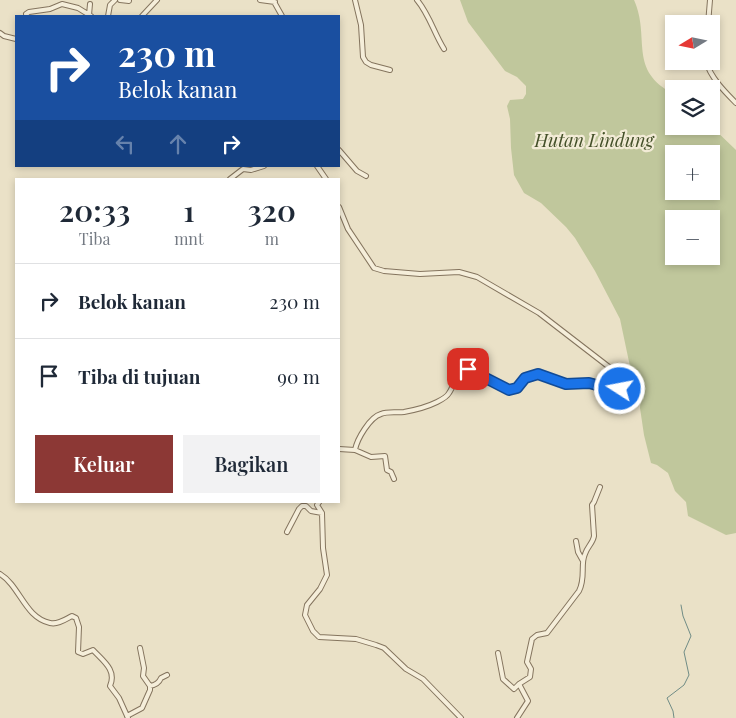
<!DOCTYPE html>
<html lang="id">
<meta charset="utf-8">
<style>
body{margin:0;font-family:"Playfair Display",serif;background:#f2f2f3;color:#1f2937;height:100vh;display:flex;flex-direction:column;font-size:19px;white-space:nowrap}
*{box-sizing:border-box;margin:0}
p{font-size:16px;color:#747a83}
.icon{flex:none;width:28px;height:28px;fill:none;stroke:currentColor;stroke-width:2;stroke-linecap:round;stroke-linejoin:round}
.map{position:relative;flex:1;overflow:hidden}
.details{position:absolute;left:15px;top:178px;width:325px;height:325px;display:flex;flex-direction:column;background:#fff;border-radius:0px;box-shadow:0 2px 8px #0003}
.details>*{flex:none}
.hud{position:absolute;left:15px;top:15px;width:325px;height:152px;border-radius:0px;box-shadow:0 2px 8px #0003;background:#1a4fa0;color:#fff;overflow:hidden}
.needle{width:32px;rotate:260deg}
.controls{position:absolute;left:665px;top:15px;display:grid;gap:10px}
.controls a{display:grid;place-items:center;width:55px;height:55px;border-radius:0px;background:#fff;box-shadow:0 2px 8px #0003;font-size:25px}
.pin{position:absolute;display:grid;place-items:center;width:42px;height:42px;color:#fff;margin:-21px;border-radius:10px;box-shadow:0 2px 8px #0006}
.me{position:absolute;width:55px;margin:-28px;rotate:281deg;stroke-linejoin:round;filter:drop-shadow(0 0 4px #0008)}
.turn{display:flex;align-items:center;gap:18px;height:105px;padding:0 20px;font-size:22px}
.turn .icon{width:65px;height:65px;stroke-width:2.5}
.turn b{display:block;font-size:35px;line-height:42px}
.lanes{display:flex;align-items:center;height:48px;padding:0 20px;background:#0003;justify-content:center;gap:25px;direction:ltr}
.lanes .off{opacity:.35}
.eta{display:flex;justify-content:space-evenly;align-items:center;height:85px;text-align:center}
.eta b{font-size:30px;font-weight:600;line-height:35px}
.button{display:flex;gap:10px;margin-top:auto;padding:10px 20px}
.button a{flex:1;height:58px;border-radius:0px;background:#8c3835;color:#fff;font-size:20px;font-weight:600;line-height:58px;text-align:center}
.button a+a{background:#f2f2f3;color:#1f2937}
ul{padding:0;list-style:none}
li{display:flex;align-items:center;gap:15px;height:75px;padding:0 20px;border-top:1px solid #e0e1e3}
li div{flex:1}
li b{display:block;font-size:19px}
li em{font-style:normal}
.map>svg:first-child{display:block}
.green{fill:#c0c79c;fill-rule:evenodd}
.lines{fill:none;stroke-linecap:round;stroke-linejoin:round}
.stream{stroke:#708c86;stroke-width:1}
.street-casing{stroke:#84745e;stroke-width:6}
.street{stroke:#f5eeda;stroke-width:4}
.route-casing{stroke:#114b97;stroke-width:12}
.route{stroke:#1a73e8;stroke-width:9}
.labels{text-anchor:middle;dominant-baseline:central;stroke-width:4.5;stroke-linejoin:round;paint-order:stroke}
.park-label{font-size:18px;font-style:italic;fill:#445029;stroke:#f2ebd6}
</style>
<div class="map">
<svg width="736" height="718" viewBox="0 0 736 718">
<rect width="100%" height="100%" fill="#eae1c7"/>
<!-- green -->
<path class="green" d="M460 0H634C651 38 627 70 674 94V126H711L736 150V533L726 535 688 516 686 502 675 491 668 473 657 465 651 463 644 435 640 408 641 394 639 388 632 376 620 319 595 271 575 238 566 227 541 203 524 193 514 175 511 148 510 119 507 106 510 100 523 99 526 94V86L517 77 505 71 468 22ZM674 154H711V191H674ZM674 219H711V256H674Z"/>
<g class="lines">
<!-- stream -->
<path class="stream" d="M674 718 673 711 667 698 684 685 689 675 684 652 691 636 683 616 681 605"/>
<defs>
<path id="street" d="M120 0 129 1
M260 0 275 2
M273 0 282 16
M355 0 361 25 363 57 366 62 371 65 390 70
M417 0C429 14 434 33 444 49
M89 15 90 4
M27 16 26 14 29 12 50 9 62 4 78 8 91 16
M108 16 110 5 115 0
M142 16 157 0
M708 24 710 0
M0 33 4 36 16 39
M706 61C710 77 725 92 736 103
M339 150 357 171 366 176
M317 166 326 179
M230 179 243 169 251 170 264 166
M339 207 348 229 374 268 384 271 420 274 459 272 477 277 539 313 622 377 625 384 620 389C609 390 601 384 590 383 581 381 572 386 563 383 555 381 546 375 537 374 524 374 521 389 509 390L470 369C455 369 456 383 449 393 447 397 441 400 437 402 427 407 415 410 404 412 397 413 388 411 381 414 370 417 357 439 355 450L339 449
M355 450 371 457 385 456 387 470 391 472 394 479
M320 501 317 505 322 513 323 548 327 575 320 589 307 605 305 615 313 631 319 637 356 639 376 645 384 648 406 669 423 679 461 718
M287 532 299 509 302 506H306L311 511 322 513
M576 541 578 552 583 561
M0 574C20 586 25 618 50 623 58 625 66 619 72 616L76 618 79 627 78 652 83 654 93 650C103 661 117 670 110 686L119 698 128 718
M498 653 503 679 514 689 519 684
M150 686C156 685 159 683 161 678L167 675
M127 716 142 708 150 690V686L143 676 144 668 140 648
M517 718 528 701 519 684 530 677 531 669 527 662 532 639 537 635 547 633 579 591C586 577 580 565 585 554 587 547 593 543 594 536L592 505 594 502 600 487"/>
</defs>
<!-- street casing -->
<use href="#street" class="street-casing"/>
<!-- street -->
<use href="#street" class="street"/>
</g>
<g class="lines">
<defs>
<path id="route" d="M468 369 509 390 517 388 525 378 538 374 566 384 589 383 612 389H620"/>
</defs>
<!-- route casing -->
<use href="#route" class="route-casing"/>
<!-- route -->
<use href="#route" class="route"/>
</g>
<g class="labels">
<!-- park labels -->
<g class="park-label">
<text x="594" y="140">Hutan Lindung</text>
</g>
</g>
</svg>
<div class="controls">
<a><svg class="needle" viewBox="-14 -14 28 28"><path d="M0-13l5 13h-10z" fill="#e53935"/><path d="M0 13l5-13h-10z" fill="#747a83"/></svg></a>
<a><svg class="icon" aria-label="layers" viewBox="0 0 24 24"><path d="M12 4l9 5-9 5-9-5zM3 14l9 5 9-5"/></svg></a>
<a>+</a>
<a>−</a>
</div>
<div class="pin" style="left:468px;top:369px;background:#d93025"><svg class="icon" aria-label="arrive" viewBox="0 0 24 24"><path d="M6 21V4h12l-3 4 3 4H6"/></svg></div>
<svg class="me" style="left:620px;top:389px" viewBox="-20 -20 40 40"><circle r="17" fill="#1a73e8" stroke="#fff" stroke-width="3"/><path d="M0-11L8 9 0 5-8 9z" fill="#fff"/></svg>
<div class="hud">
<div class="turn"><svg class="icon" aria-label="right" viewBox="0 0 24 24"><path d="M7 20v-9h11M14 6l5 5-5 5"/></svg><div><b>230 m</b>Belok kanan</div></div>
<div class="lanes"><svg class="icon off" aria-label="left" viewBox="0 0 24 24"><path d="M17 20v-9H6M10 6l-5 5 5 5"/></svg><svg class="icon off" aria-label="ahead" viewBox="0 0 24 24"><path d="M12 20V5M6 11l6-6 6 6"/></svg><svg class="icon" aria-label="right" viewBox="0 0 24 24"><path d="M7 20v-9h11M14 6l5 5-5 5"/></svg></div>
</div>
<section class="details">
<div class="eta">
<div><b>20:33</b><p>Tiba</p></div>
<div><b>1</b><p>mnt</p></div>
<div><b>320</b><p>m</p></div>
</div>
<ul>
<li><svg class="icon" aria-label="right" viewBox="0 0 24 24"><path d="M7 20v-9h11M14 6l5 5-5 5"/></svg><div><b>Belok kanan</b></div><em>230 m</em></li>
<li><svg class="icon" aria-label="arrive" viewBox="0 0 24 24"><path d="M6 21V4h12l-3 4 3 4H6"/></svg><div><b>Tiba di tujuan</b></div><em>90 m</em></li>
</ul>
<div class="button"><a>Keluar</a><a>Bagikan</a></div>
</section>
</div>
